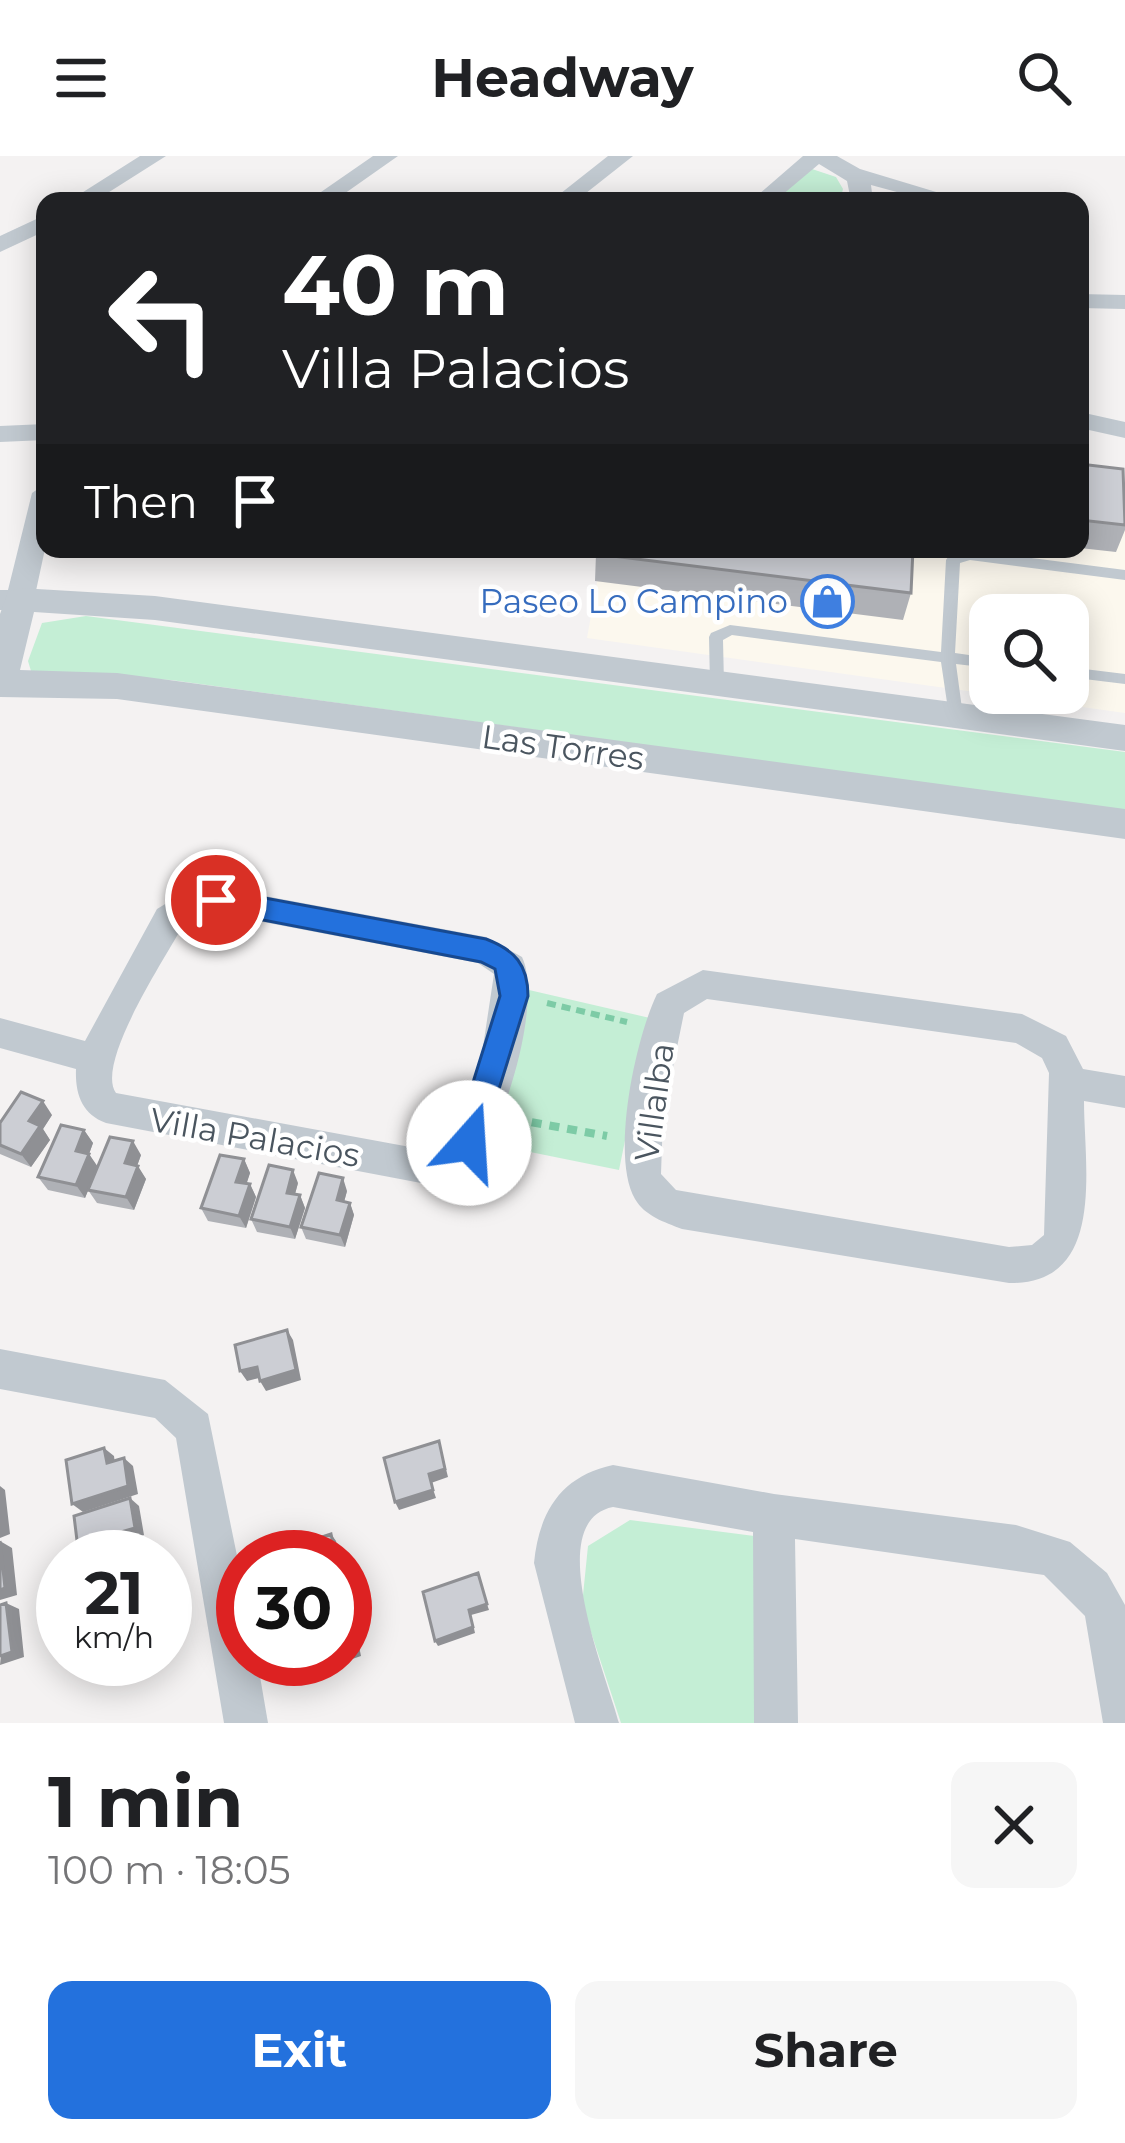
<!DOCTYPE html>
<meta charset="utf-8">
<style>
body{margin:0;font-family:Montserrat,sans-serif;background:#f6f6f6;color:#202124;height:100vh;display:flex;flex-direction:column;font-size:45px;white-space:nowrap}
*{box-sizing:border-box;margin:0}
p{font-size:39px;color:#757577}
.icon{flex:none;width:66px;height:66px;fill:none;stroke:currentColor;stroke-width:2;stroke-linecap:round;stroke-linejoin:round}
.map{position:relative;height:1567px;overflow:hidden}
.side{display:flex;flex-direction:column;background:#fff;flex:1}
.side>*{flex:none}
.guide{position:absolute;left:36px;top:36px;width:1053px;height:366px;border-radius:24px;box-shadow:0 6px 30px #0003;background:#202124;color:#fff;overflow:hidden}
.buttons{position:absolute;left:969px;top:438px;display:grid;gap:24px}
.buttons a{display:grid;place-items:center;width:120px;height:120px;border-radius:24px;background:#fff;box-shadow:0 6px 30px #0003;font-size:60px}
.speed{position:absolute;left:36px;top:1374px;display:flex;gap:24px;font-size:60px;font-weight:700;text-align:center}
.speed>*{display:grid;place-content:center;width:156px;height:156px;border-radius:50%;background:#fff;box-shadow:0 6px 30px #0003;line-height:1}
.speed small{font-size:30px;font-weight:400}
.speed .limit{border:18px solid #d22;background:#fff;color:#111}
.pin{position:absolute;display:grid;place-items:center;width:102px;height:102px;color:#fff;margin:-51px;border:6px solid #fff;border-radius:50%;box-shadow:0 3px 12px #0007}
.me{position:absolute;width:132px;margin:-66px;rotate:19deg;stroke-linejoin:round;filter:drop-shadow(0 0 9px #0008)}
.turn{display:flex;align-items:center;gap:42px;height:252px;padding:0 48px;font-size:54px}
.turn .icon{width:156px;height:156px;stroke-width:2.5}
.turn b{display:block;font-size:84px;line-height:102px}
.then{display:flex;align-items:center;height:114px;padding:0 48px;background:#0003;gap:24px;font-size:45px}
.round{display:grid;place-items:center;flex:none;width:126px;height:126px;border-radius:24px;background:#f6f6f6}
.overview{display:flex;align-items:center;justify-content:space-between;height:204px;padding:0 48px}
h1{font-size:72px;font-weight:700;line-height:90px}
.primary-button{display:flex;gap:24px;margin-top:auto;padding:24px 48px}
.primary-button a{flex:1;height:138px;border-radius:24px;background:#2371dd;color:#fff;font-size:48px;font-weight:700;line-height:138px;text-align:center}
.primary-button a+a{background:#f6f6f6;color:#202124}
header{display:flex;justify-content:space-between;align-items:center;height:156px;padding:0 48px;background:#fff;font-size:54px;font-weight:700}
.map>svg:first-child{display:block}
.commercial{fill:#fcf8ee;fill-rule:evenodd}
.green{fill:#c4eed5}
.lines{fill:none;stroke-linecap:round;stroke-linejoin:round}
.path-far1{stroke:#7dcba6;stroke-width:6;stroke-dasharray:9 6;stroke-linecap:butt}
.path{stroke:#7dcba6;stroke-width:8;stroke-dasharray:10 8;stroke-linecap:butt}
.service{fill:#c1c9d0;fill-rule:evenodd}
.minor{fill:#c1c9d0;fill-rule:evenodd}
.tertiary{fill:#c1c9d0;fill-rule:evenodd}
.wall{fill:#afb1b6}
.shaded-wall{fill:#8f9094}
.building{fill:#ccced4;stroke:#8f9094;stroke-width:3}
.route{fill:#2371dd;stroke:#174990;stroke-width:3}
.labels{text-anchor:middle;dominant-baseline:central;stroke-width:9;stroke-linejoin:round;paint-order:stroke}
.shop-label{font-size:33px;fill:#366cbe;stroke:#fff;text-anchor:end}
.street-label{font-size:33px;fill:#4a555f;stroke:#fff}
</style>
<header><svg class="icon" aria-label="menu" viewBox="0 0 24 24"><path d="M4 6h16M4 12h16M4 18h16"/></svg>Headway<svg class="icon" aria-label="search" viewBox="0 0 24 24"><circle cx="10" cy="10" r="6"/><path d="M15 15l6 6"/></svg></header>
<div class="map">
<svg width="1125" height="1567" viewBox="0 0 1125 1567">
<rect width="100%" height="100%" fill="#f4f2f2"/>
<!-- commercial -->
<path class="commercial" d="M1080 337 1125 341V557L587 482 603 393H1080ZM990 459H1068V537H990Z"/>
<!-- green -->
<path class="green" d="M812 13 836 21 843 33 840 45H774Z
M86 460 1125 596V655L171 524 31 515 28 505 42 467Z
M529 834 650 862 619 1014 491 988Z
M630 1364 762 1381 771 1567H621L582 1449 588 1390Z"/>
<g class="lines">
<!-- path-far1 -->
<path class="path-far1" d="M547 847 627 866"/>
<!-- path -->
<path class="path" d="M514 963 607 980"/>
<!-- service -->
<path class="service" d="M970 394 1125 414V424L970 404 960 407 955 497 990 502V512L956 508 963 560 956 566 949 560 941 506 732 479 723 484 724 528 717 533 710 528 709 481 711 477 730 469 941 496 946 404 948 401Z
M1068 511 1125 518V528L1068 521Z"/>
<!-- minor -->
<path class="minor" d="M140 0H166L95 45H69Z
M373 0H398L334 45H308Z
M608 0H633L576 45H551Z
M803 0H837L860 13 966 45H930L871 29 873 45H851L847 25 819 8 775 45H751Z
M45 59V75L0 96V80Z
M1080 138 1125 139V153L1080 152Z
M1080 256 1125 266V282L1080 272Z
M45 268V284L0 286V270Z
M45 328V393L34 444 20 454H0V434H8L32 337Z
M216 731 486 781 522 801C543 845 504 974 473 1010L421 1027 106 967C82 958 75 938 76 913L0 892V862L85 885 157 753 180 739ZM216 757 478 807 494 818 481 904 452 982 441 991 421 993 116 937C95 908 164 804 181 773L199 760Z
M703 814 1022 858 1066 880 1083 913 1125 920V952L1084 945C1084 1011 1107 1129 1009 1127L682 1073C664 1066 645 1060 635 1043 610 1000 636 881 657 838ZM707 843 1016 887 1042 902 1049 917 1044 1079 1032 1089 1009 1091 676 1034 661 1018 663 960 684 857Z
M0 1193 165 1224 208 1258 243 1429V1503H257L268 1567H224L176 1282 155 1262 0 1233Z
M613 1309 774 1338 1016 1369 1070 1386 1107 1417 1125 1449V1567H1103L1085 1460 1044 1419 795 1383 798 1567H754L753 1376 613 1351C541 1365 607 1520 619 1567H575L534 1407C539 1356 561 1320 613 1309Z"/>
<!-- tertiary -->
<path class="tertiary" d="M20 432 155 440 1125 569V595L155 464 34 456 20 514 117 517 1125 653V683L117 543 0 541V458L8 436Z"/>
</g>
<!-- wall -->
<path class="wall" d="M1080 308 1125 337V374L1116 396 1080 392Z
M596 398 911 437 903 464 595 425Z
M52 959 43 973 50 984 31 1011 0 998V967Z
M84 974 93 987 89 998 97 1011 141 999 137 1010 146 1023 134 1054 97 1047 88 1034 85 1042 48 1034 38 1021Z
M244 1003 250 1017 246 1028H250L256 1041 246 1072 208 1065 201 1052Z
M298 1027 295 1038 300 1039 305 1052 295 1083 257 1076 251 1063Z
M347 1035 344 1046 350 1047 354 1059 345 1091 306 1083 301 1071Z"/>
<!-- shaded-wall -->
<path class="shaded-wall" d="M43 945 52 959 43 973 50 984 31 1011 21 998 29 965Z
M84 974 93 987 89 998 98 1011 85 1042 76 1029V995Z
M133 985 141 999 133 1021 125 1007Z
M244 1003 250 1017 243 1039 236 1026Z
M138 1010 146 1023 134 1054 126 1041Z
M293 1014 298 1027 292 1049 287 1037Z
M343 1022 347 1035 341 1057 337 1044Z
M250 1028 256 1041 246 1072 239 1060Z
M300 1039 305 1052 295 1083 290 1071Z
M350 1047 354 1059 345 1091 340 1079Z
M287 1174 293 1184 301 1224 266 1235 260 1225Z
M257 1211 263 1221 247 1225 240 1215Z
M439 1285 448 1321 431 1327 436 1342 399 1354 395 1346 429 1318Z
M104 1292 114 1300 116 1316 107 1307Z
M124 1302 133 1310 138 1338 83 1356 72 1348Z
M0 1330 5 1334 10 1378 0 1382Z
M130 1342 139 1350 144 1379 127 1385 128 1400 96 1401 117 1377Z
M331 1378 336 1385 340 1401H336Z
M0 1385 12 1392 17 1439 0 1444Z
M346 1445 351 1451 361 1500 323 1513 318 1508 334 1503H345Z
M6 1447 19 1453 24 1501 0 1509Z
M487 1448 489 1454 471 1459 475 1477 438 1490 435 1485 469 1454Z"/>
<!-- building -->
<path class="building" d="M1080 308 1123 313 1125 369 1080 364Z
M597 393H913L911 437 596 398Z
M21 936 43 945 29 965 40 970 21 998 0 989V967Z
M61 969 84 974 76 995 89 998 76 1029 38 1021Z
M110 981 133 985 125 1007 138 1010 126 1041 88 1034Z
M220 999 244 1003 236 1026 250 1028 239 1060 201 1052Z
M269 1009 293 1014 287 1037 300 1039 290 1071 251 1063Z
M319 1017 343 1022 337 1044 350 1047 340 1079 301 1071Z
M287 1174 296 1214 260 1225 257 1211 240 1215 235 1189Z
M439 1285 445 1313 429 1318 433 1334 395 1346 384 1302Z
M104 1292 107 1307 124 1302 128 1330 72 1348 66 1304Z
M130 1342 135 1372 117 1377 118 1394 96 1401H79L74 1360Z
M331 1378 336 1401H276V1396Z
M0 1385 5 1432 0 1434Z
M478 1417 487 1448 469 1454 473 1471 435 1485 423 1436Z
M346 1445 357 1495 345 1499V1446Z
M6 1447 12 1496 0 1500V1449Z
M317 1503H334L318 1508Z"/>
<!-- route -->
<path class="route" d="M216 733 486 783C515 794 528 809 528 840L479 997 469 1001 454 987 500 840 495 813 481 806 216 755 203 744Z"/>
<!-- icons -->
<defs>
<symbol id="shop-ring" viewBox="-11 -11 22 22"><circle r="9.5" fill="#fff" stroke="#3f7fe0" stroke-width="1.5"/><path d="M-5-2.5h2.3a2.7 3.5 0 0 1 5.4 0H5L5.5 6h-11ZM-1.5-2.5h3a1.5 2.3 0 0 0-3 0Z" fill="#3f7fe0"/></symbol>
</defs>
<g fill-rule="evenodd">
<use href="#shop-ring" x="798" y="416" width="59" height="59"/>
</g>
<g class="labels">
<!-- shop labels -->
<g class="shop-label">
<text x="788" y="445">Paseo Lo Campino</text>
</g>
<!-- street labels -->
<g class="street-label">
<text transform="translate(563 591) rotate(8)">Las Torres</text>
<text transform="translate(654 946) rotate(-82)">Villalba</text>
<text transform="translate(255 981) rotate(10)">Villa Palacios</text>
</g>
</g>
</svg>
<div class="buttons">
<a><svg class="icon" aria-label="search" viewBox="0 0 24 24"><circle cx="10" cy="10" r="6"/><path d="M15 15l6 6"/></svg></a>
</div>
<div class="speed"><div>21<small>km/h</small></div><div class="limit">30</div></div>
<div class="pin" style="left:216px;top:744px;background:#d93025"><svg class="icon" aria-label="arrive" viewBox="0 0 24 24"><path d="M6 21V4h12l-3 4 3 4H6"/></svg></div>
<svg class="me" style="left:469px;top:987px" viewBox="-20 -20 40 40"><circle r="19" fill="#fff"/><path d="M0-13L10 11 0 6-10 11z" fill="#2371dd"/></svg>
<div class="guide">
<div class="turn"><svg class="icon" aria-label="left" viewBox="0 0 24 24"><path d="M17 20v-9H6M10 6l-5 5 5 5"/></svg><div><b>40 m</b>Villa Palacios</div></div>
<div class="then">Then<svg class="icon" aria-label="arrive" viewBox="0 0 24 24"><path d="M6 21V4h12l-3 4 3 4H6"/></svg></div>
</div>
</div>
<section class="side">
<div class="overview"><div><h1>1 min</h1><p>100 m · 18:05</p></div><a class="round"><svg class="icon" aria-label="close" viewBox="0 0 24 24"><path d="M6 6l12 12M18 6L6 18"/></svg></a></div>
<div class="primary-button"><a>Exit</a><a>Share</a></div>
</section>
